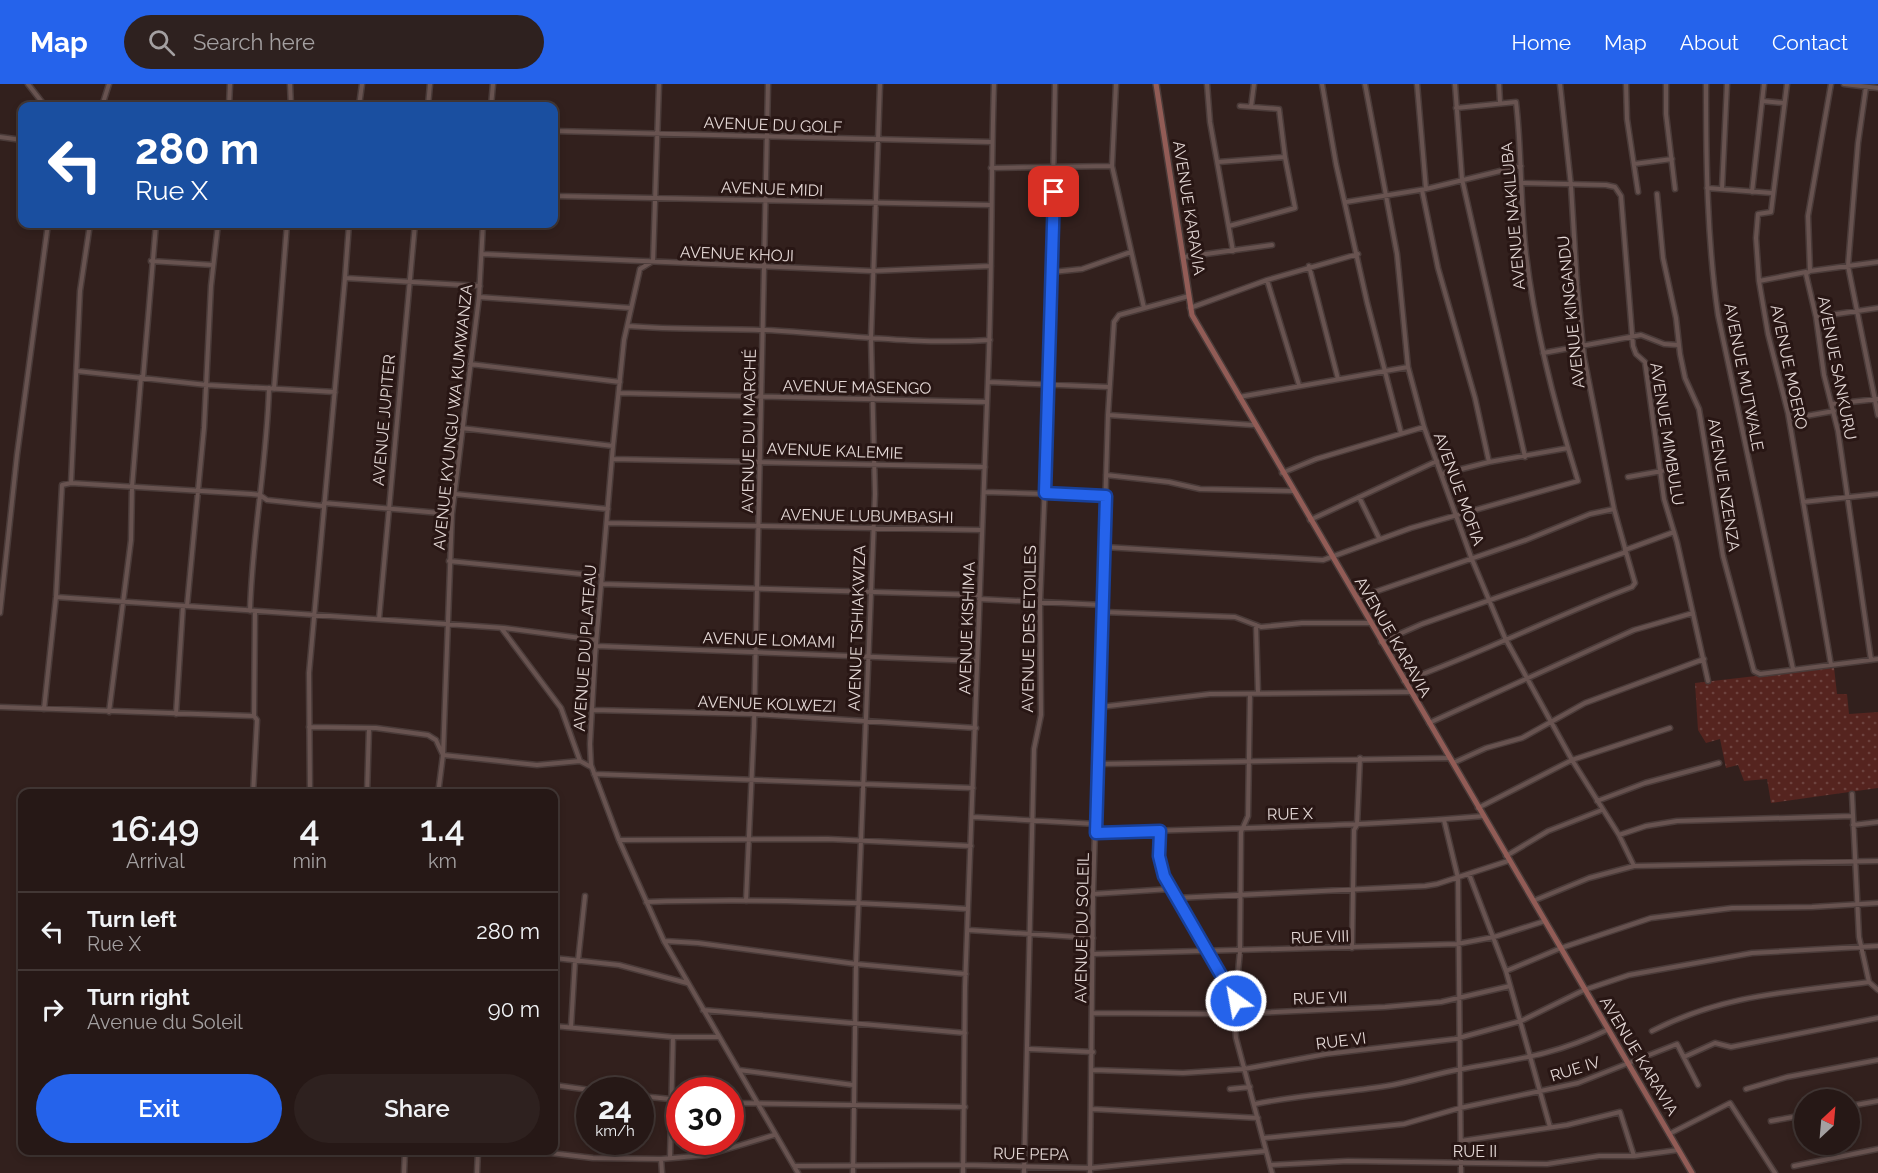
<!DOCTYPE html>
<meta charset="utf-8">
<style>
body{margin:0;font-family:Raleway,sans-serif;background:#2e211f;color:#f1f3f6;height:100vh;display:flex;flex-direction:column;font-size:22px;white-space:nowrap}
*{box-sizing:border-box;margin:0}
p{font-size:20px;color:#a4a0a1}
.icon{flex:none;width:33px;height:33px;fill:none;stroke:currentColor;stroke-width:2;stroke-linecap:round;stroke-linejoin:round}
.map{position:relative;flex:1;overflow:hidden}
.drawer{position:absolute;left:18px;top:705px;width:540px;height:366px;display:flex;flex-direction:column;background:#261816;border-radius:12px;box-shadow:0 3px 9px #0003,0 0 0 2px #423735}
.drawer>*{flex:none}
.guide{position:absolute;left:18px;top:18px;width:540px;height:126px;border-radius:12px;box-shadow:0 3px 9px #0003,0 0 0 2px #423735;background:#1a4fa0;color:#fff;overflow:hidden}
.needle{width:39px;rotate:26deg}
.controls{position:absolute;left:1794px;top:1005px;display:grid;gap:12px}
.controls a{display:grid;place-items:center;width:66px;height:66px;border-radius:50%;background:#261816;box-shadow:0 3px 9px #0003,0 0 0 2px #423735;font-size:30px}
.speed{position:absolute;left:576px;top:993px;display:flex;gap:12px;font-size:30px;font-weight:700;text-align:center}
.speed>*{display:grid;place-content:center;width:78px;height:78px;border-radius:50%;background:#261816;box-shadow:0 3px 9px #0003,0 0 0 2px #423735;line-height:1}
.speed small{font-size:15px;font-weight:400}
.speed .limit{border:9px solid #d22;background:#fff;color:#111}
.pin{position:absolute;display:grid;place-items:center;width:51px;height:51px;color:#fff;margin:-26px;border-radius:12px;box-shadow:0 3px 9px #0006}
.me{position:absolute;width:66px;margin:-33px;rotate:328deg;stroke-linejoin:round;filter:drop-shadow(0 0 4px #0008)}
.turn{display:flex;align-items:center;gap:21px;height:126px;padding:0 18px;font-size:27px}
.turn .icon{width:78px;height:78px;stroke-width:2.5}
.turn b{display:block;font-size:42px;line-height:51px}
.eta{display:flex;justify-content:space-evenly;align-items:center;height:102px;text-align:center}
.eta b{font-size:36px;font-weight:600;line-height:42px}
.button{display:flex;gap:12px;margin-top:auto;padding:12px 18px}
.button a{flex:1;height:69px;border-radius:36px;background:#2563eb;color:#fff;font-size:24px;font-weight:600;line-height:69px;text-align:center}
.button a+a{background:#2e211f;color:#f1f3f6}
ul{padding:0;list-style:none}
li{display:flex;align-items:center;gap:18px;height:78px;padding:0 18px;border-top:2px solid #423735}
li div{flex:1}
li b{display:block;font-size:22px}
li em{font-style:normal}
header{display:flex;align-items:center;gap:36px;box-sizing:border-box;height:84px;padding:0 30px;background:#2563eb;color:#fff}
header strong{font-size:28px}
nav{display:flex;gap:33px;margin-inline-start:auto;font-size:21px}
.search{width:420px;height:54px;background:#2e211f;display:flex;align-items:center;gap:15px;box-sizing:border-box;padding:0 21px;border-radius:33px;color:#a4a0a1;font-size:22px}
.map>svg:first-child{display:block}
.garden{fill:url(#garden-dots)}
.lines{fill:none;stroke-linecap:round;stroke-linejoin:round}
.street-casing{stroke:#4a3b39;stroke-width:7}
.secondary-casing{stroke:#4a3b39;stroke-width:8}
.street{stroke:#685350;stroke-width:4}
.secondary{stroke:#925c56;stroke-width:5}
.route-casing{stroke:#184099;stroke-width:15}
.route{stroke:#2563eb;stroke-width:10}
.labels{text-anchor:middle;dominant-baseline:central;stroke-width:6;stroke-linejoin:round;paint-order:stroke}
.street-label{font-size:16px;fill:#e4d8d6;stroke:#281614}
</style>
<header>
<strong>Map</strong>
<div class="search"><svg class="icon" aria-label="search" viewBox="0 0 24 24"><circle cx="10" cy="10" r="6"/><path d="M15 15l6 6"/></svg>Search here</div>
<nav><a>Home</a><a>Map</a><a>About</a><a>Contact</a></nav>
</header>
<div class="map">
<svg width="1878" height="1089" viewBox="0 0 1878 1089">
<defs>
<pattern id="garden-dots" width="8" height="8" patternUnits="userSpaceOnUse" patternTransform="scale(1.5)"><rect width="8" height="8" fill="#55241f"/><path d="M2 2h.1M6 6h.1" fill="none" stroke="#6d433f" stroke-width="1.8" stroke-linecap="round"/></pattern>
</defs>
<rect width="100%" height="100%" fill="#32201d"/>
<!-- garden -->
<path class="garden" d="M1834 583 1837 610H1847L1849 630 1878 628V704L1771 719 1767 695 1744 697 1738 681 1726 684 1720 655 1706 659 1698 646 1695 599Z"/>
<g class="lines">
<defs>
<path id="street" d="M28 0 45 22
M290 0 291 22
M659 0 653 177 640 185 624 256 613 362 595 572 590 660 591 681 619 756 664 857 798 1089
M1116 0 1112 82 1144 224
M1207 0 1210 38 1233 167
M1322 0 1336 80 1367 218 1401 349
M1365 0 1397 170 1408 283 1424 343 1471 473 1505 554 1572 676 1619 751 1634 782
M1417 0 1426 105
M1455 0 1462 95 1525 373
M1499 0 1500 18
M1626 0 1627 35 1638 108
M1666 0V30L1675 105
M1706 0C1706 77 1707 155 1718 231L1793 585
M1787 0 1771 128 1758 130 1756 154 1759 197 1768 250 1788 329 1831 581
M1831 0 1808 132 1810 187 1806 190 1816 233 1824 291 1838 347 1871 576
M1844 0 1878 4
M1866 3 1858 59 1848 182 1878 331
M1762 17 1784 19
M102 22 109 0
M229 22 230 0
M359 22 362 0
M428 22 430 0
M491 22 493 0
M1251 23 1254 0
M554 47 992 58
M0 53 22 56
M1218 78 1285 73
M1634 80 1672 75
M991 84 1112 82
M1522 99 1606 101 1615 103 1621 112 1633 262 1636 270 1645 278 1664 415 1677 458 1708 597
M1707 104 1772 109
M1722 105 1727 0
M1422 106 1438 184 1475 314 1489 378
M1752 108 1764 0
M1657 110 1663 174 1676 234 1680 270 1685 294 1699 325 1723 472 1754 587 1760 590 1878 575
M554 112 990 121
M1346 118 1426 105 1521 82
M1229 142 1295 124 1285 73 1279 25 1240 22
M482 170 872 187 991 182
M1184 173 1272 161
M151 177 213 181
M1309 182 1338 295
M1810 187 1878 178
M1052 188 1082 185 1131 168
M345 194 349 140
M1267 196 1299 301
M1759 197 1806 188
M479 213 631 224
M1190 224 1267 196 1358 170
M1816 233 1878 224
M628 242C674 246 719 244 765 246 840 250 914 261 990 256
M1543 269 1641 251 1664 260 1678 261
M470 280 620 298
M77 287 207 301 335 308
M143 294 156 140
M988 298 1109 303
M274 305 287 140
M619 309 987 318
M1239 313 1408 283
M1832 320 1878 315
M1108 331 1253 341
M1789 335 1834 327
M461 344 613 362
M612 375 985 383
M1282 389 1316 375 1424 343
M1442 390 1489 378 1568 364
M1106 391 1169 398 1200 405 1293 407
M1628 393 1662 387
M71 399 80 207 90 140
M984 408 1106 412
M455 410 608 425
M1359 413 1379 454
M1803 418 1878 410
M324 419 452 430
M1310 436 1437 377
M607 439 982 446
M1105 463 1323 476 1411 444 1578 397C1555 323 1535 247 1526 170 1520 120 1522 68 1516 18L1456 24
M1625 466 1674 448
M449 477 602 492
M601 500 979 511
M56 513 504 544 596 556
M1357 514 1526 456 1590 430 1614 425
M979 515 1103 521
M187 522 204 344 211 202 218 140
M250 527C252 452 267 379 269 304
M1103 528 1235 533 1261 543 1302 539H1369
M0 529 17 371 48 140
M379 535 415 140
M1256 541 1258 609
M502 545 561 624 580 677
M1381 558 1422 540 1626 468 1614 425 1584 273 1577 201 1571 102 1560 0
M596 562 977 577
M1404 597C1482 569 1555 532 1632 503L1635 499 1626 468
M1250 610 1248 732 1241 748 1240 867 1234 930 1236 954 1272 1089
M0 623 254 632
M1100 623 1210 610 1410 608
M44 625 56 513 62 401 71 399 251 410 260 411 267 416 323 422
M593 626 754 630 976 644
M109 628 131 456 132 403 141 293
M176 630 183 522
M1429 639 1634 546 1693 529
M309 643 376 644 428 651 436 656 443 671 537 681 580 677 591 683
M1453 679 1486 664 1522 654 1585 619 1704 575
M1098 680 1450 674
M594 690 973 704
M253 710 257 636 254 632 255 528
M310 710 309 589 345 194 480 202
M367 710 369 644
M438 710 443 671 452 430 479 213 483 140
M1852 710 1859 853 1869 898 1878 906
M1597 717 1645 699 1719 679
M1478 724 1572 676 1670 644
M973 733 1096 740
M1444 736 1458 794 1461 1089
M1853 741 1878 738
M1160 747 1159 772 1164 792 1236 917
M1096 749C1225 744 1355 743 1484 732
M1619 751 1646 742 1677 737 1853 732
M619 756 828 755 971 762
M1506 772 1548 747 1602 726
M1469 790 1506 887 1550 1043
M1093 810 1170 805
M1176 814 1425 802 1437 800 1508 777
M746 817 754 642 768 0
M1533 817 1589 794 1634 782 1878 777
M646 818C754 814 861 818 968 825
M968 846 1093 854
M664 857 698 859 856 880 966 890
M1352 864 1354 746 1357 741 1360 674
M1093 870 1457 860 1494 853 1545 837
M554 874 619 881 687 899
M578 877 585 812
M1506 887 1561 864 1651 834 1732 824 1812 823 1878 819
M703 926 965 949
M1093 929 1234 930 1385 923 1441 918 1510 902
M554 942 673 953
M571 943 575 877
M1652 947C1724 910 1791 908 1869 898
M1029 965 1093 968
M1684 973 1715 959 1731 963 1878 934
M739 986 853 1001
M1093 986 1183 989 1244 985 1326 970 1455 955 1521 937 1584 906 1629 891 1752 869 1878 862
M554 1001 590 1006
M1230 1005 1250 1003
M1746 1005 1787 993 1878 976
M640 1012 680 1016
M730 1019 965 1023
M1255 1020C1298 1011 1342 1009 1386 1002 1412 998 1437 989 1462 985 1518 975 1555 971 1607 946
M1850 1022 1878 1017
M1092 1025 1258 1034
M1771 1037 1804 1031
M1669 1050 1730 1019 1775 1089
M1264 1054 1404 1040 1460 1024 1578 999 1677 960 1698 1001
M1461 1057 1567 1041 1620 1028 1634 1072
M525 1066 593 1074 661 1075 662 1089
M670 1074 673 953H717
M661 1075 707 1071 774 1051
M1270 1081 1348 1077 1547 1080 1599 1072H1634L1678 1066
M794 1082 963 1081 1091 1084 1266 1067
M1794 1082 1878 1065
M404 1089 405 1066
M477 1089 478 1066
M853 1089 856 880 875 410 871 254 880 0
M963 1089 965 903 989 266C992 177 991 89 994 0
M1024 1089 1034 665 1041 631 1040 519 1049 302 1055 0
M1090 1089 1093 810 1108 331 1114 238 1119 231 1189 212"/>
<path id="secondary" d="M1156 0 1192 231 1692 1089"/>
</defs>
<!-- street casing -->
<use href="#street" class="street-casing"/>
<!-- secondary casing -->
<use href="#secondary" class="secondary-casing"/>
<!-- street -->
<use href="#street" class="street"/>
<!-- secondary -->
<use href="#secondary" class="secondary"/>
</g>
<g class="lines">
<defs>
<path id="route" d="M1054 108 1045 409 1106 412 1096 749 1160 747 1159 772 1164 792 1236 917"/>
</defs>
<!-- route casing -->
<use href="#route" class="route-casing"/>
<!-- route -->
<use href="#route" class="route"/>
</g>
<g class="labels">
<!-- street labels -->
<g class="street-label">
<text transform="translate(773 41) rotate(2)">AVENUE DU GOLF</text>
<text transform="translate(772 105) rotate(2)">AVENUE MIDI</text>
<text transform="translate(1189 124) rotate(81)">AVENUE KARAVIA</text>
<text transform="translate(1513 132) rotate(-95)">AVENUE NAKILUBA</text>
<text transform="translate(737 170) rotate(2)">AVENUE KHOJI</text>
<text transform="translate(1571 228) rotate(-96)">AVENUE KINGANDU</text>
<text transform="translate(1789 283) rotate(78)">AVENUE MOERO</text>
<text transform="translate(1837 284) rotate(79)">AVENUE SANKURU</text>
<text transform="translate(1744 293) rotate(79)">AVENUE MUTWALE</text>
<text transform="translate(857 303) rotate(1)">AVENUE MASENGO</text>
<text transform="translate(453 333) rotate(-84)">AVENUE KYUNGU WA KUMWANZA</text>
<text transform="translate(384 336) rotate(-85)">AVENUE JUPITER</text>
<text transform="translate(749 347) rotate(-89)">AVENUE DU MARCHÉ</text>
<text transform="translate(1667 350) rotate(81)">AVENUE MIMBULU</text>
<text transform="translate(835 367) rotate(2)">AVENUE KALEMIE</text>
<text transform="translate(1724 401) rotate(81)">AVENUE NZENZA</text>
<text transform="translate(1459 405) rotate(70)">AVENUE MOFIA</text>
<text transform="translate(867 432) rotate(1)">AVENUE LUBUMBASHI</text>
<text transform="translate(857 544) rotate(-88)">AVENUE TSHIAKWIZA</text>
<text transform="translate(967 544) rotate(-88)">AVENUE KISHIMA</text>
<text transform="translate(1029 545) rotate(-89)">AVENUE DES ETOILES</text>
<text transform="translate(1393 553) rotate(60)">AVENUE KARAVIA</text>
<text transform="translate(769 556) rotate(2)">AVENUE LOMAMI</text>
<text transform="translate(585 564) rotate(-86)">AVENUE DU PLATEAU</text>
<text transform="translate(767 620) rotate(2)">AVENUE KOLWEZI</text>
<text transform="translate(1290 730) rotate(-1)">RUE X</text>
<text transform="translate(1082 844) rotate(-89)">AVENUE DU SOLEIL</text>
<text transform="translate(1320 853) rotate(-2)">RUE VIII</text>
<text transform="translate(1320 914) rotate(-2)">RUE VII</text>
<text transform="translate(1341 957) rotate(-7)">RUE VI</text>
<text transform="translate(1639 972) rotate(59)">AVENUE KARAVIA</text>
<text transform="translate(1575 985) rotate(-17)">RUE IV</text>
<text x="1475" y="1067">RUE II</text>
<text transform="translate(1031 1070) rotate(1)">RUE PEPA</text>
</g>
</g>
</svg>
<div class="controls">
<a><svg class="needle" viewBox="-14 -14 28 28"><path d="M0-13l5 13h-10z" fill="#e53935"/><path d="M0 13l5-13h-10z" fill="#a4a0a1"/></svg></a>
</div>
<div class="speed"><div>24<small>km/h</small></div><div class="limit">30</div></div>
<div class="pin" style="left:1054px;top:108px;background:#d93025"><svg class="icon" aria-label="arrive" viewBox="0 0 24 24"><path d="M6 21V4h12l-3 4 3 4H6"/></svg></div>
<svg class="me" style="left:1236px;top:917px" viewBox="-20 -20 40 40"><circle r="17" fill="#2563eb" stroke="#fff" stroke-width="3"/><path d="M0-11L8 9 0 5-8 9z" fill="#fff"/></svg>
<div class="guide">
<div class="turn"><svg class="icon" aria-label="left" viewBox="0 0 24 24"><path d="M17 20v-9H6M10 6l-5 5 5 5"/></svg><div><b>280 m</b>Rue X</div></div>
</div>
<section class="drawer">
<div class="eta">
<div><b>16:49</b><p>Arrival</p></div>
<div><b>4</b><p>min</p></div>
<div><b>1.4</b><p>km</p></div>
</div>
<ul>
<li><svg class="icon" aria-label="left" viewBox="0 0 24 24"><path d="M17 20v-9H6M10 6l-5 5 5 5"/></svg><div><b>Turn left</b><p>Rue X</p></div><em>280 m</em></li>
<li><svg class="icon" aria-label="right" viewBox="0 0 24 24"><path d="M7 20v-9h11M14 6l5 5-5 5"/></svg><div><b>Turn right</b><p>Avenue du Soleil</p></div><em>90 m</em></li>
</ul>
<div class="button"><a>Exit</a><a>Share</a></div>
</section>
</div>
